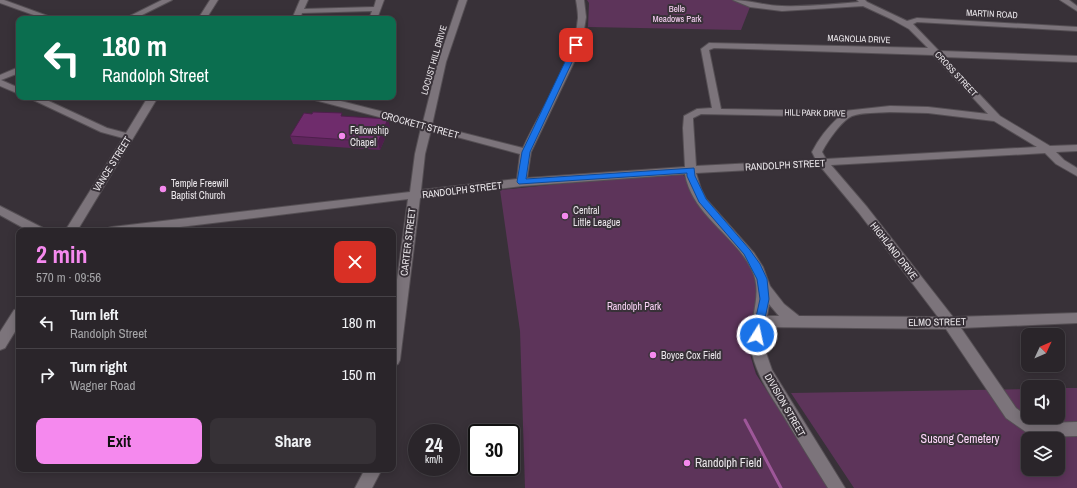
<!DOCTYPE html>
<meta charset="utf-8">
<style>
body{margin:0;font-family:"Archivo Narrow",sans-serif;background:#363136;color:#f1f3f6;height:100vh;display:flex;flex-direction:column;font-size:15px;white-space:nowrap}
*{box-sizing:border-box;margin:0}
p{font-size:13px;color:#a5a5a8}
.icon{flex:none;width:22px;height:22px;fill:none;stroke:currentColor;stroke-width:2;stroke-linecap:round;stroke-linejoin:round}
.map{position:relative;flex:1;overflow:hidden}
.details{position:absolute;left:16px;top:228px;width:380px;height:244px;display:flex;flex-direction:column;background:#2a252a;border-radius:8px;box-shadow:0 2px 10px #0003,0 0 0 1px #464247}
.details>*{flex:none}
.banner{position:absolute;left:16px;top:16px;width:380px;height:84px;border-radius:8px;box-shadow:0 2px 10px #0003,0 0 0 1px #464247;background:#0b6e4f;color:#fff;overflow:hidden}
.needle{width:26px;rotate:46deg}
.controls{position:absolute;left:1021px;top:328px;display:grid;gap:8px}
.controls a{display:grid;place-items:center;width:44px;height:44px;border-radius:8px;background:#2a252a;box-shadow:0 2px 10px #0003,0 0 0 1px #464247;font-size:20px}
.speed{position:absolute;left:408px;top:424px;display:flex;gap:8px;font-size:20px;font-weight:700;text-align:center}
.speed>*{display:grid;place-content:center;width:52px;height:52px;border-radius:50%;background:#2a252a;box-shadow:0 2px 10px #0003,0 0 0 1px #464247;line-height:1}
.speed small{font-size:10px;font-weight:400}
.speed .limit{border:2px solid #111;border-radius:6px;background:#fff;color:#111}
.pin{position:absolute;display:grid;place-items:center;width:34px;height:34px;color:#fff;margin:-17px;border-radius:8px;box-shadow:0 2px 6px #0006}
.me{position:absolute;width:44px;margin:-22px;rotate:10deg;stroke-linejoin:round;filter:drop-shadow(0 0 3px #0008)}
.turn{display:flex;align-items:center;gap:14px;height:84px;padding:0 20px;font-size:18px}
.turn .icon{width:52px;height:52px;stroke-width:2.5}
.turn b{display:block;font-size:28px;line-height:34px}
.round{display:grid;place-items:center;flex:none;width:42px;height:42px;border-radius:8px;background:#363136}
.head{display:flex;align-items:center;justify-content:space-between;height:68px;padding:0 20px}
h1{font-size:24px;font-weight:700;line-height:30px;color:#f589ee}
.cta{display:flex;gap:8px;margin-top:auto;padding:8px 20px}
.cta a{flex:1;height:46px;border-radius:8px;background:#f589ee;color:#111;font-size:16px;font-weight:700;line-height:46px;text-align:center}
.cta a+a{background:#363136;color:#f1f3f6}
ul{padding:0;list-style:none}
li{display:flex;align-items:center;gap:12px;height:52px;padding:0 20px;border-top:1px solid #464247}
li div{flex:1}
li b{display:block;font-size:15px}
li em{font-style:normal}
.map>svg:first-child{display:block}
.green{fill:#5d345a;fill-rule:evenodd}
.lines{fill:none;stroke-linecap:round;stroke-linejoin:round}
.stream{stroke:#9e5799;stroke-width:3}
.minor-casing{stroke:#554f54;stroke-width:2}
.minor{fill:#7c747b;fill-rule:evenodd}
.wall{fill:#5f265d}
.shaded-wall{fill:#4e1f4c}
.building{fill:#6f2c6c;stroke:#4e1f4c}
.route{fill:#1a73e8;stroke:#114b97}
.poi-dot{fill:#f589ee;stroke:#383138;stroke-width:1.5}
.labels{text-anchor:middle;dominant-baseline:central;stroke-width:4;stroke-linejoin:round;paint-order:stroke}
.far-park-label{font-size:9px;fill:#fcd5f8;stroke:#383138}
.far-street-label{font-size:9px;fill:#ebe7eb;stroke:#383138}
.street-label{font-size:10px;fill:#ebe7eb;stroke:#383138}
.poi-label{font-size:10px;fill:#ebe7eb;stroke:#383138;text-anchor:start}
.park-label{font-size:10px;fill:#fcd5f8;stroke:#383138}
.near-park-label{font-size:12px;fill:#fcd5f8;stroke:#383138}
.near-poi-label{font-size:12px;fill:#ebe7eb;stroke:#383138;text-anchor:start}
</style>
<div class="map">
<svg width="1077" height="488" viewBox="0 0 1077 488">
<rect width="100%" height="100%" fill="#383138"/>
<!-- green -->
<path class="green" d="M587 0H733L750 7 741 30 588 27 589 3Z
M682 174 688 180C709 207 758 261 759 293 760 306 751 320 749 332 746 345 752 361 756 374L829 488H525L520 331 500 190 607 179Z
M1058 388H1077V488H854L791 393 1028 389V417H1058ZM1028 439H1058V469H1028Z"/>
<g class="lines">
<!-- stream -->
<path class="stream" d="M745 420 781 488"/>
<defs>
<path id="minor" d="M0 0H4L56 19H45L0 3Z
M162 0H172L134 19H124Z
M210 0H218L206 19H198Z
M300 0H308L304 9 374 7 376 0H384L377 19H369L372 11 302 13 300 19H292Z
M459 0H467L446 62 432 125 523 148C541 107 574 65 578 18 578 12 577 6 576 0H584L586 17 583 36 577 56 531 152 527 178 685 167 683 128 684 116 697 109 712 108 701 49 709 43 928 48 909 29 891 19 863 6 782 11 750 7 733 0C750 0 765 6 782 6 808 7 833 4 859 2L857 0H865L867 2 907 21 917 18 1077 27V31L917 22 913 24 939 51H942L1077 56V62L944 57 1000 116 1050 146 1077 145V151L1056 152 1064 160 1077 168V176L1056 164 1045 153 831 165 867 207 953 317 1077 313V323L961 328 1016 408 1028 417 1042 423 1077 422V436L1042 437 1026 432 1006 418 946 329 765 327 764 347 772 370 845 488H828C813 464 798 440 783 415 771 396 757 376 752 353 745 325 765 297 752 270 735 235 692 215 685 174L522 186 420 198 400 360 398 364 393 366V309L408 199 147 231H106L108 228 112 227 410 192 415 154 421 128 311 99 309 97H325L423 122 438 62ZM714 48 933 55 988 114 928 107 890 106 844 111 721 109 709 50ZM890 112 928 113 994 121 1037 147 826 159 822 152C827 142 842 120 852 116 863 112 878 113 890 112ZM701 114 839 117C828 127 819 138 812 152L816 160 696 166 693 120V118ZM431 130 520 154 517 179 421 190 425 154ZM820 166 859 213 938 317 799 316 784 304 770 286 763 267 754 253 706 199 701 189 696 173ZM769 304 779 316H767Z
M1060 0H1069L1077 6V11Z
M19 67V73L1 80 19 88V94L0 86V75Z
M27 97H40L107 128 126 133 148 97H158L77 231H65L123 138 101 132Z
M0 206 43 228 45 231H29L0 215Z
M19 309V325L5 348 0 350V332L14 310Z
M365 469H382L372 488H355Z"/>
</defs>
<!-- minor casing -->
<use href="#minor" class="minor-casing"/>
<!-- minor -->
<use href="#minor" class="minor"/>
</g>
<!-- wall -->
<path class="wall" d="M312 114 343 116 390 127 380 150 293 144 290 136Z"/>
<!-- shaded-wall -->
<path class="shaded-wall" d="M388 119 390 127 380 150 378 142Z"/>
<!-- building -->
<path class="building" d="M313 112 342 113 341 116 388 119 378 142 290 136 304 113 312 114Z"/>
<!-- route -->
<path class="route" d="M574 43 580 45 530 152 526 179 694 168 695 176 706 199 750 250 760 264 767 279 769 299 761 338 757 339 754 338 752 335 760 299 757 279 744 254 699 202 687 176V173L519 184 517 182 522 152Z"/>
<!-- markers -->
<g class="poi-dot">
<circle cx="342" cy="136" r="4"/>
<circle cx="163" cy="189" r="4"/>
<circle cx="565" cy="216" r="4"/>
<circle cx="653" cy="355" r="4"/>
<circle cx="687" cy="463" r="4"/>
</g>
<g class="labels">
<!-- far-park labels -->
<g class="far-park-label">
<text x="677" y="9">Belle<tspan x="677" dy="10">Meadows Park</tspan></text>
</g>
<!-- far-street labels -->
<g class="far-street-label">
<text transform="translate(992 14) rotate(3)">MARTIN ROAD</text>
<text transform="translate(859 39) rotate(2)">MAGNOLIA DRIVE</text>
<text transform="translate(434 60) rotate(-74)">LOCUST HILL DRIVE</text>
<text transform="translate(956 74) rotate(47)">CROSS STREET</text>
<text transform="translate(815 113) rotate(1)">HILL PARK DRIVE</text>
</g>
<!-- street labels -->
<g class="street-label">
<text transform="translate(420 125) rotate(15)">CROCKETT STREET</text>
<text transform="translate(112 164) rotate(-58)">VANCE STREET</text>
<text transform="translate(785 165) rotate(-3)">RANDOLPH STREET</text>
<text transform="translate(462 190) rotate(-7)">RANDOLPH STREET</text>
<text transform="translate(408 242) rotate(-83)">CARTER STREET</text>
<text transform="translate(894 251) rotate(52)">HIGHLAND DRIVE</text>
<text transform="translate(937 322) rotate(-1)">ELMO STREET</text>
<text transform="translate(785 405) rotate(60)">DIVISION STREET</text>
</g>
<!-- poi labels -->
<g class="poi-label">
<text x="350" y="130">Fellowship<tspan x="350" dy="12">Chapel</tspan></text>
<text x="171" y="183">Temple Freewill<tspan x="171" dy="12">Baptist Church</tspan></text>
<text x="573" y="210">Central<tspan x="573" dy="12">Little League</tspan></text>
<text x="661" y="355">Boyce Cox Field</text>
</g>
<!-- park labels -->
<g class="park-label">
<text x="634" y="306">Randolph Park</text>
</g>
<!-- near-park labels -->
<g class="near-park-label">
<text x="960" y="439">Susong Cemetery</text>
</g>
<!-- near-poi labels -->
<g class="near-poi-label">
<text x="695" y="463">Randolph Field</text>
</g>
</g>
</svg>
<div class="controls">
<a><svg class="needle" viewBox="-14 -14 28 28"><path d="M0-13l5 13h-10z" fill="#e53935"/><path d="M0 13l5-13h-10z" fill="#a5a5a8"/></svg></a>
<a><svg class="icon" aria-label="sound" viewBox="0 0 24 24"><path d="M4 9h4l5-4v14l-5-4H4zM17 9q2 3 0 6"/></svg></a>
<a><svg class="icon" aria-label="layers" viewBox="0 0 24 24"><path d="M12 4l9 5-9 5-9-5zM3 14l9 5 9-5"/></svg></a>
</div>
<div class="speed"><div>24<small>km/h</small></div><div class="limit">30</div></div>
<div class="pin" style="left:576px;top:45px;background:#d93025"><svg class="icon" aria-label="arrive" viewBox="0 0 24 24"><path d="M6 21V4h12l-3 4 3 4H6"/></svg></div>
<svg class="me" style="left:757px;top:335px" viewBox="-20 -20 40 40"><circle r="17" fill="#1a73e8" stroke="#fff" stroke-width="3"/><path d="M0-11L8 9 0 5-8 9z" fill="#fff"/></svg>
<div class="banner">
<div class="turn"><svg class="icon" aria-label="left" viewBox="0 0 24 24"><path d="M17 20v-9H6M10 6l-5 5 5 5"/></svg><div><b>180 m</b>Randolph Street</div></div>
</div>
<section class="details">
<div class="head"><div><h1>2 min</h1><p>570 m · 09:56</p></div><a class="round" style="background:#d93025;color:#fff"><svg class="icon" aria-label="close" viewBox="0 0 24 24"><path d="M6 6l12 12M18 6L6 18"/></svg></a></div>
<ul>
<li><svg class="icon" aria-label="left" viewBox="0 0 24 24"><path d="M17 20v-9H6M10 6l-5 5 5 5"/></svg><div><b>Turn left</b><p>Randolph Street</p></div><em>180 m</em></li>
<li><svg class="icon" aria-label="right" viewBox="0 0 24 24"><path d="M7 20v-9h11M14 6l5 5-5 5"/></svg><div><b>Turn right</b><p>Wagner Road</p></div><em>150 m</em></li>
</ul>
<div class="cta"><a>Exit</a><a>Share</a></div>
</section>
</div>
